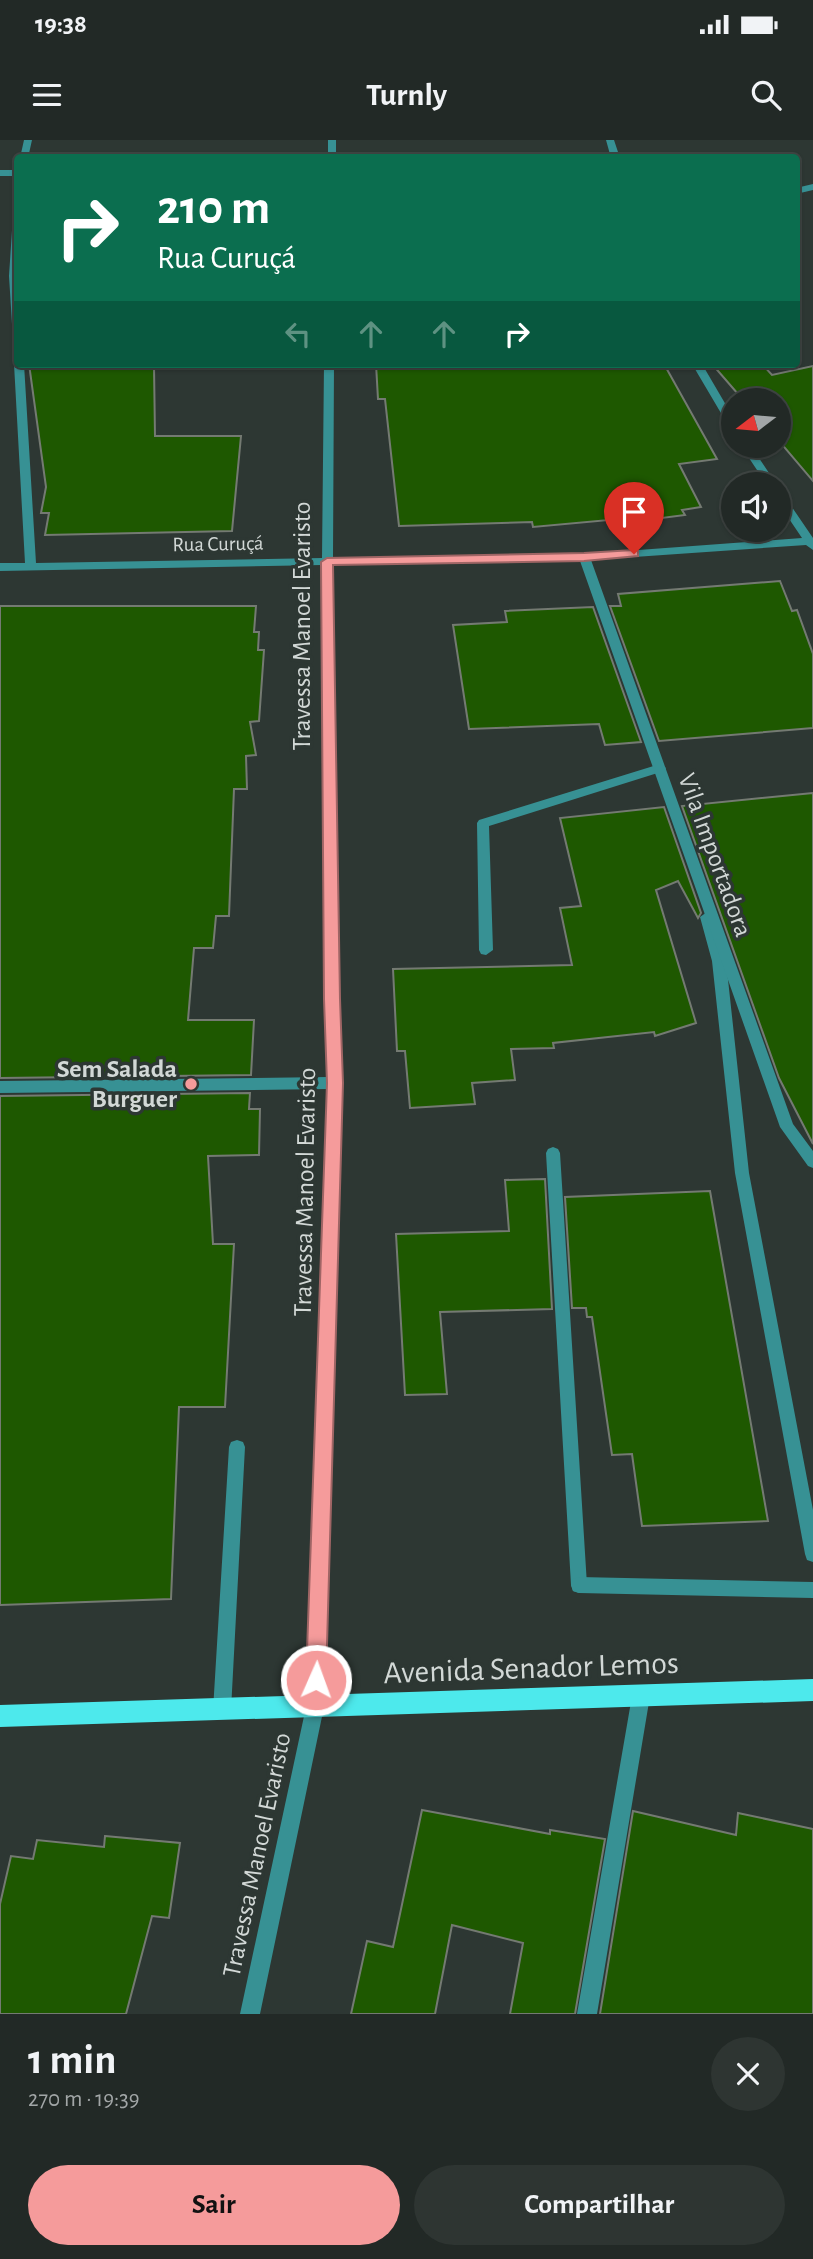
<!DOCTYPE html>
<html lang="pt">
<meta charset="utf-8">
<style>
body{margin:0;font-family:"Alegreya Sans",sans-serif;background:#2e3532;color:#f1f3f6;height:100vh;display:flex;flex-direction:column;font-size:26px;white-space:nowrap}
*{box-sizing:border-box;margin:0}
p{font-size:23px;color:#a2a6a7}
.icon{flex:none;width:38px;height:38px;fill:none;stroke:currentColor;stroke-width:2;stroke-linecap:round;stroke-linejoin:round}
.map{position:relative;height:1874px;overflow:hidden}
.side{display:flex;flex-direction:column;background:#222926;flex:1}
.side>*{flex:none}
.banner{position:absolute;left:14px;top:14px;width:786px;height:214px;border-radius:7px;box-shadow:0 2px 5px #0004,0 0 0 2px #3f4543;background:#0b6e4f;color:#fff;overflow:hidden}
.needle{width:46px;rotate:254deg}
.fabs{position:absolute;left:721px;top:248px;display:grid;gap:14px}
.fabs a{display:grid;place-items:center;width:70px;height:70px;border-radius:50%;background:#222926;box-shadow:0 2px 5px #0004,0 0 0 2px #3f4543;font-size:35px}
.pin{position:absolute;display:grid;place-items:center;width:60px;height:60px;color:#fff;margin:-72px -30px;border-radius:50% 50% 50% 0;rotate:-45deg;box-shadow:0 0 7px #0007}
.pin .icon{rotate:45deg}
.me{position:absolute;width:77px;margin:-38px;rotate:2deg;stroke-linejoin:round;filter:drop-shadow(0 0 5px #0008)}
.turn{display:flex;align-items:center;gap:24px;height:147px;padding:0 28px;font-size:32px}
.turn .icon{width:91px;height:91px;stroke-width:2.5}
.turn b{display:block;font-size:49px;line-height:60px}
.lanes{display:flex;align-items:center;height:66px;padding:0 28px;background:#0003;justify-content:center;gap:35px;direction:ltr}
.lanes .off{opacity:.35}
.round{display:grid;place-items:center;flex:none;width:74px;height:74px;border-radius:37px;background:#2e3532}
.headline{display:flex;align-items:center;justify-content:space-between;height:119px;padding:0 28px}
h1{font-size:42px;font-weight:600;line-height:52px}
.primary-button{display:flex;gap:14px;margin-top:auto;padding:14px 28px}
.primary-button a{flex:1;height:80px;border-radius:42px;background:#f59b9b;color:#111;font-size:28px;font-weight:600;line-height:80px;text-align:center}
.primary-button a+a{background:#2e3532;color:#f1f3f6}
.status{display:flex;justify-content:space-between;align-items:center;height:49px;padding:0 35px;background:#222926;direction:ltr}
.status svg{height:19px;fill:currentColor}
header{display:flex;justify-content:space-between;align-items:center;height:91px;padding:0 28px;background:#222926;font-size:32px;font-weight:600}
.map>svg:first-child{display:block}
.building{fill:#1e5800;stroke:#747a72;stroke-width:2}
.lines{fill:none;stroke-linecap:round;stroke-linejoin:round}
.service{fill:#379194;fill-rule:evenodd}
.minor{fill:#379194;fill-rule:evenodd}
.primary{fill:#4de9ec;fill-rule:evenodd}
.route{fill:#f59b9b;stroke:#9f6565;stroke-width:2}
.poi-dot{fill:#f59b9b;stroke:#2d3733;stroke-width:2.5}
.labels{text-anchor:middle;dominant-baseline:central;stroke-width:7;stroke-linejoin:round;paint-order:stroke}
.far-street-label{font-size:21px;fill:#d2d8d6;stroke:#2d3733}
.street-label{font-size:26px;fill:#d2d8d6;stroke:#2d3733}
.poi-label{font-size:26px;font-weight:bold;fill:#d2d8d6;stroke:#2d3733;text-anchor:end}
.near-street-label{font-size:32px;fill:#d2d8d6;stroke:#2d3733}
</style>
<div class="status"><b>19:38</b><svg viewBox="0 0 49 12"><path d="M0 12V9h3v3zM5 12V6h3v6zM10 12V3h3v9zM15 12V0h3v12zM26 1h20v11H26zM47 4h2v5h-2z"/></svg></div>
<header><svg class="icon" aria-label="menu" viewBox="0 0 24 24"><path d="M4 6h16M4 12h16M4 18h16"/></svg>Turnly<svg class="icon" aria-label="search" viewBox="0 0 24 24"><circle cx="10" cy="10" r="6"/><path d="M15 15l6 6"/></svg></header>
<div class="map">
<svg width="813" height="1874" viewBox="0 0 813 1874">
<rect width="100%" height="100%" fill="#2d3733"/>
<!-- building -->
<path class="building" d="M29 224H99L98 228 154 226 155 296H241L232 391 45 395 49 373H41L46 347Z
M376 224H664L717 319 679 324 701 367 682 370 685 375 631 382 630 378 533 387 532 382 399 386 385 259H378Z
M712 224H762L772 235 813 226V341L779 301V261H744Z
M780 441 792 471 797 470 813 514V588L659 601 610 466H621L618 454Z
M0 466H256L254 492H259L258 510H264L259 581 250 582 256 615 246 616 247 649H234L229 776H216L213 808H194L188 880H254L251 935 0 938Z
M593 467 641 602 605 605 599 584 469 589 453 485 507 482 505 471Z
M813 653V1004L779 938 682 666Z
M664 667 701 773 698 778 678 741 656 750 696 883 655 896 654 892 553 903 554 908 511 909 515 940 472 943 475 964 410 968 405 911H397L393 829 572 825 560 768 581 766 560 678Z
M250 953 249 969H260L259 1015 208 1016 213 1104H234L225 1267H179L171 1459 0 1465V956Z
M545 1039 552 1169 440 1172 447 1254 405 1255 396 1094 509 1091 505 1040Z
M710 1051 768 1381 642 1386 632 1314 612 1315 592 1177H587L586 1168H572L565 1057Z
M422 1670 550 1694V1690L605 1699 575 1874H510L523 1803 452 1785 435 1874H351L367 1801 393 1807Z
M633 1671 736 1695 738 1673 813 1689V1874H600Z
M105 1696 180 1703 169 1778 152 1776 126 1874H0V1764L11 1716 33 1719 37 1700 104 1707Z"/>
<g class="lines">
<!-- service -->
<path class="service" d="M660 624 666 628 664 631 489 686 493 810 486 815 481 814 479 810 477 683 479 680Z
M707 772 714 777 726 821 749 1033 813 1370V1422L807 1420 805 1414 735 1033 712 821 700 777Z
M553 1007 558 1009 560 1013 587 1445 585 1451 579 1453 573 1451 571 1445 546 1013 548 1009Z
M237 1300 243 1302 245 1307 231 1570 228 1576 222 1579 216 1576 213 1570 229 1307 231 1302Z"/>
<!-- minor -->
<path class="minor" d="M24 0H32L28 18H20Z
M328 0H336V18H328Z
M606 0H614L620 18H611Z
M0 30H18V36H0Z
M813 44V50L796 54V48Z
M18 57V203L13 200 9 136 14 60Z
M18 221V224H24L36 423 322 418 324 224H334L333 418 584 414 802 398 779 364V353L783 354 813 398V410L806 405 591 420 793 984 813 1011V1028L808 1026 780 987 580 421 333 425 334 674 342 943 324 1567 260 1874H240L306 1567 328 949 0 953V941L328 937 322 674V425L0 431V423H25L14 224Z
M692 224H702L733 277V288L728 285Z
M741 306H751L777 345H767Z
M579 1437 813 1442V1458L579 1453 573 1451 571 1445 573 1439Z
M641 1547 647 1550 650 1556 597 1874H577L632 1556 635 1550Z"/>
<!-- primary -->
<path class="primary" d="M813 1539V1561L0 1587V1565Z"/>
</g>
<!-- route -->
<path class="route" d="M634 410 638 411V416L584 421 333 425 340 859 343 943 326 1540 323 1547 316 1550 309 1547 306 1540 327 943 324 859 321 422 327 418 584 413Z"/>
<!-- markers -->
<circle class="poi-dot" cx="191" cy="944" r="7"/>
<g class="labels">
<!-- far-street labels -->
<g class="far-street-label">
<text transform="translate(218 404) rotate(-1)">Rua Curuçá</text>
</g>
<!-- street labels -->
<g class="street-label">
<text transform="translate(302 486) rotate(-90)">Travessa Manoel Evaristo</text>
<text transform="translate(715 715) rotate(70)">Vila Importadora</text>
<text transform="translate(305 1052) rotate(-89)">Travessa Manoel Evaristo</text>
<text transform="translate(257 1715) rotate(-78)">Travessa Manoel Evaristo</text>
</g>
<!-- poi labels -->
<g class="poi-label">
<text x="177" y="929">Sem Salada<tspan x="177" dy="30">Burguer</tspan></text>
</g>
<!-- near-street labels -->
<g class="near-street-label">
<text transform="translate(531 1528) rotate(-2)">Avenida Senador Lemos</text>
</g>
</g>
</svg>
<div class="fabs">
<a><svg class="needle" viewBox="-14 -14 28 28"><path d="M0-13l5 13h-10z" fill="#e53935"/><path d="M0 13l5-13h-10z" fill="#a2a6a7"/></svg></a>
<a><svg class="icon" aria-label="sound" viewBox="0 0 24 24"><path d="M4 9h4l5-4v14l-5-4H4zM17 9q2 3 0 6"/></svg></a>
</div>
<div class="pin" style="left:634px;top:414px;background:#d93025"><svg class="icon" aria-label="arrive" viewBox="0 0 24 24"><path d="M6 21V4h12l-3 4 3 4H6"/></svg></div>
<svg class="me" style="left:316px;top:1540px" viewBox="-20 -20 40 40"><circle r="17" fill="#f59b9b" stroke="#fff" stroke-width="3"/><path d="M0-11L8 9 0 5-8 9z" fill="#fff"/></svg>
<div class="banner">
<div class="turn"><svg class="icon" aria-label="right" viewBox="0 0 24 24"><path d="M7 20v-9h11M14 6l5 5-5 5"/></svg><div><b>210 m</b>Rua Curuçá</div></div>
<div class="lanes"><svg class="icon off" aria-label="left" viewBox="0 0 24 24"><path d="M17 20v-9H6M10 6l-5 5 5 5"/></svg><svg class="icon off" aria-label="ahead" viewBox="0 0 24 24"><path d="M12 20V5M6 11l6-6 6 6"/></svg><svg class="icon off" aria-label="ahead" viewBox="0 0 24 24"><path d="M12 20V5M6 11l6-6 6 6"/></svg><svg class="icon" aria-label="right" viewBox="0 0 24 24"><path d="M7 20v-9h11M14 6l5 5-5 5"/></svg></div>
</div>
</div>
<section class="side">
<div class="headline"><div><h1>1 min</h1><p>270 m · 19:39</p></div><a class="round"><svg class="icon" aria-label="close" viewBox="0 0 24 24"><path d="M6 6l12 12M18 6L6 18"/></svg></a></div>
<div class="primary-button"><a>Sair</a><a>Compartilhar</a></div>
</section>
